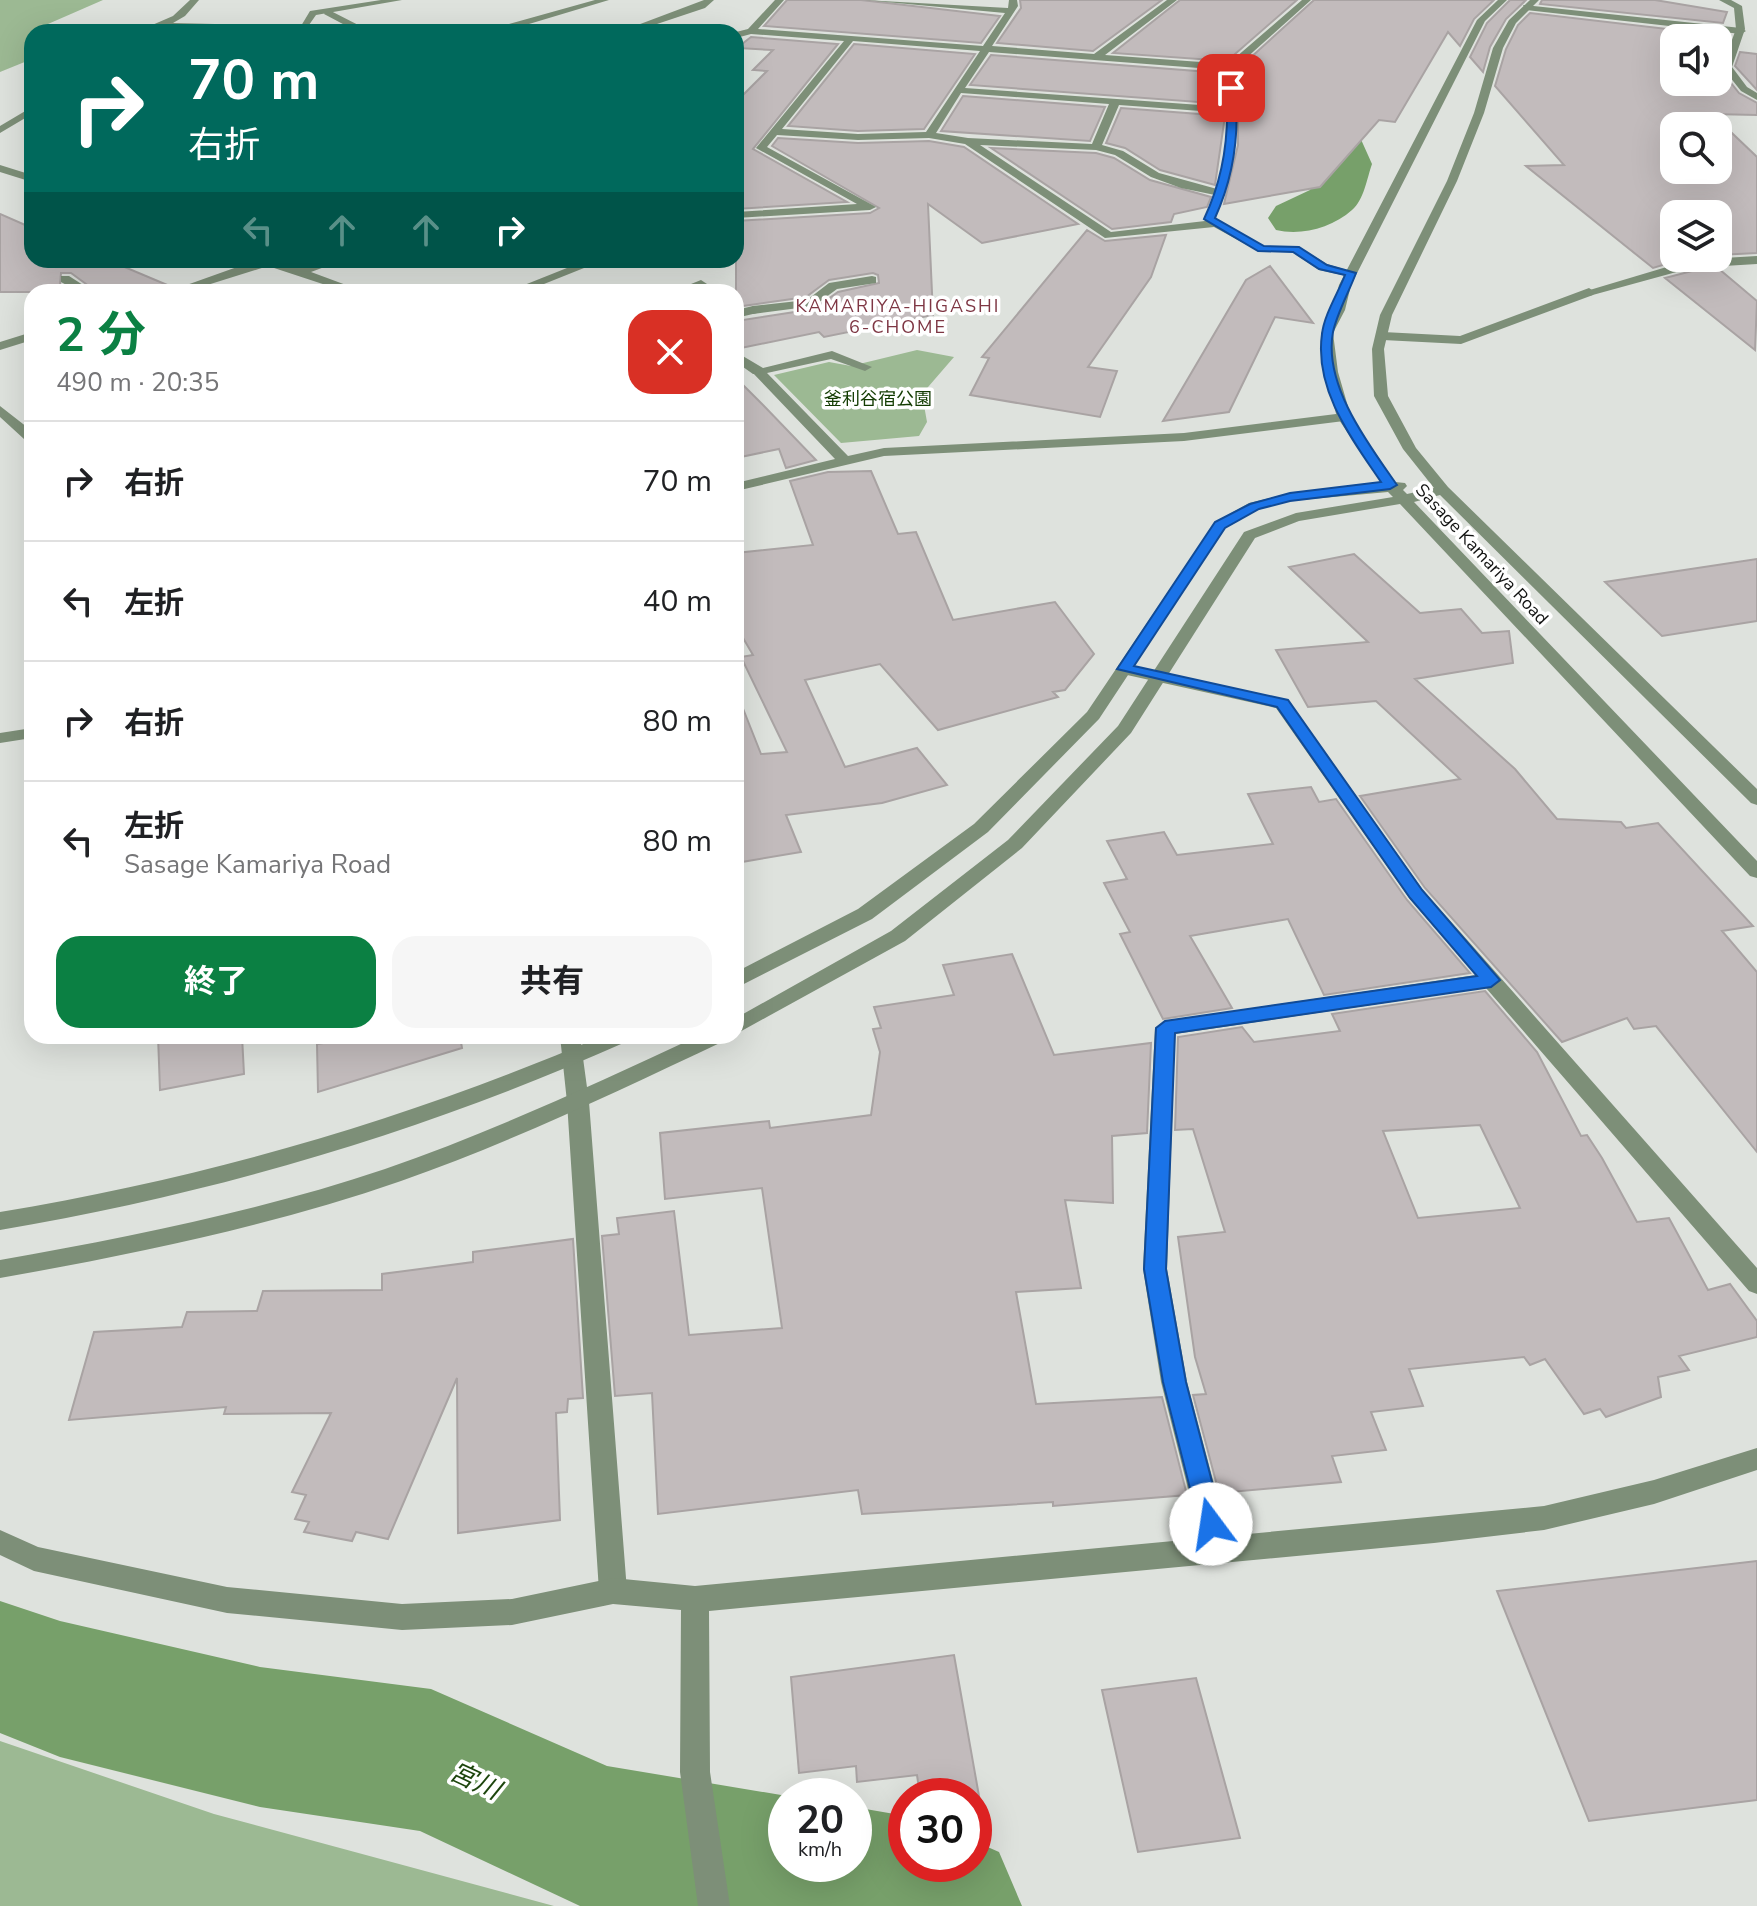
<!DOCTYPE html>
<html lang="ja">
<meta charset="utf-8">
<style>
body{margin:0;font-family:"Nunito Sans","Noto Sans JP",sans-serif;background:#f6f6f6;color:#202124;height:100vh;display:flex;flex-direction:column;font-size:30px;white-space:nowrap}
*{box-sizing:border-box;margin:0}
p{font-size:26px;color:#757577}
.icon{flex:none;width:44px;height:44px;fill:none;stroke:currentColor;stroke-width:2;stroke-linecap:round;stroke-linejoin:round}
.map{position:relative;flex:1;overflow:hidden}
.sheet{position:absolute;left:24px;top:284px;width:720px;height:760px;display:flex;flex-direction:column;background:#fff;border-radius:24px;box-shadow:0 8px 32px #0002}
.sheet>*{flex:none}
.guide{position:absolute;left:24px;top:24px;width:720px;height:244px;border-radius:24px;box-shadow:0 8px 32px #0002;background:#00695c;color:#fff;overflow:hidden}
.controls{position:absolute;left:1660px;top:24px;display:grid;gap:16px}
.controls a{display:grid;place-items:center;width:72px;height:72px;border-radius:16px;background:#fff;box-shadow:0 8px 32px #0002;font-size:40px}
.speed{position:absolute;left:768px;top:1778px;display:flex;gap:16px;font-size:40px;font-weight:700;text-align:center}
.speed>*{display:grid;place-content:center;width:104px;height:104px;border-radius:50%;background:#fff;box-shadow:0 8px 32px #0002;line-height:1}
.speed small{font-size:20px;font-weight:400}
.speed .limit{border:12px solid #d22;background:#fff;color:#111}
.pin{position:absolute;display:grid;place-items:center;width:68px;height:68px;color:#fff;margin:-34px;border-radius:16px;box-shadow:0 4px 12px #0006}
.me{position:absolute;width:88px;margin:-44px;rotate:346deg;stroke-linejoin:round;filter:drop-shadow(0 0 6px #0008)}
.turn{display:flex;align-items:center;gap:28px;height:168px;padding:0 32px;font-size:36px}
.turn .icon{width:104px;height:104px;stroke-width:2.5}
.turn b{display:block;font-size:56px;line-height:68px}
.lanes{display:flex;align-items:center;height:76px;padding:0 32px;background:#0003;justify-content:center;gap:40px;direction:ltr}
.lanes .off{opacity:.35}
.round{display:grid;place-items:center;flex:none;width:84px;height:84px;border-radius:24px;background:#f6f6f6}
.head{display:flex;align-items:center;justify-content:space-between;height:136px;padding:0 32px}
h1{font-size:48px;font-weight:700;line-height:60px;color:#0b8043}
.button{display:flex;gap:16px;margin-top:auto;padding:16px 32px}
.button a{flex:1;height:92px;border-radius:24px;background:#0b8043;color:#fff;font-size:32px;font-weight:700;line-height:92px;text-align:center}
.button a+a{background:#f6f6f6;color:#202124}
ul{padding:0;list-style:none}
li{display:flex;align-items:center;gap:24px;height:120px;padding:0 32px;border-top:2px solid #e0e0e0}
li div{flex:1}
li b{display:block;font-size:30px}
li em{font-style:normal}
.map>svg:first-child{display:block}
.green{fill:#9cb993}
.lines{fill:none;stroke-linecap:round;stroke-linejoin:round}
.river{fill:#77a06a;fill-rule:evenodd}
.building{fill:#c2bbbc;stroke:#a9a3a3;stroke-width:2;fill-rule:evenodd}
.service{fill:#7d8f78;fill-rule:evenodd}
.minor{fill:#7d8f78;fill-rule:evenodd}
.tertiary{fill:#7d8f78;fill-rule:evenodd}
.route{fill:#1a73e8;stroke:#114b97;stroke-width:2}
.labels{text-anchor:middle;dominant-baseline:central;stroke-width:7;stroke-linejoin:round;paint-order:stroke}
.far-neighbourhood-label{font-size:18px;letter-spacing:2px;fill:#7e3643;stroke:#fff}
.far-park-label{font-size:18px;fill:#123b01;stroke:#fff}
.far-street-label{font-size:18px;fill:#121312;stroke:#fff}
.near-water-label{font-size:26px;font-style:italic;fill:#1e460e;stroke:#fff}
</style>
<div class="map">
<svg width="1757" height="1906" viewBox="0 0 1757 1906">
<rect width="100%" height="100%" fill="#dee2dd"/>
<!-- green -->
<path class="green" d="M0 0H103L48 24 44 32H32V59L0 72Z
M917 350 954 357 922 394 927 422 919 436 841 443 774 375 829 362 851 366Z
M0 1741 214 1814 554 1906H0Z"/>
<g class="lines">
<!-- river -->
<path class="river" d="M1369 0H1417L1337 86 1372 164C1367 178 1364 200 1352 210 1332 228 1301 236 1276 230L1268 218 1276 206 1310 190 1320 164 1289 84Z
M0 1601 60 1621 260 1667 431 1689 607 1766 787 1796 786 1864H854V1807L906 1816V1864H974V1841L999 1852 1022 1906H580L420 1831 260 1807 60 1757 0 1733Z"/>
</g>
<!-- building -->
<path class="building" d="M787 0H861L1000 16 981 43 764 26Z
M1020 0H1162L1093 51 997 43 1021 8Z
M1180 0H1297L1227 61 1113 53Z
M1314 0H1494L1474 19 1460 46 1448 32 1395 122 1379 120 1320 187 1224 204 1238 145V69Z
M1510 0H1526L1506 19 1490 47 1483 72 1470 57 1487 23Z
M1542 0H1655L1727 12 1723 23 1540 4Z
M1530 13 1719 35 1718 38H1674V82H1718V50H1725L1720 69 1739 93 1757 103V115L1712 114 1757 157V253L1718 255V214H1674V258H1686L1653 268 1526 166 1564 165 1495 86 1506 49 1518 25ZM1674 126H1718V170H1674Z
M751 37 838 44 753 149 847 202 736 209V102L767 71 753 70 773 50 737 48Z
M854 44 975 54 924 129 858 131 788 126Z
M1740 52 1757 54V90L1735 66Z
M991 55 1222 73 1225 104 970 85Z
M963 96 1105 107 1090 141 941 131Z
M1121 108 1225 116 1215 185 1160 170 1125 148 1106 143Z
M778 138 858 143 929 141 964 147 1078 224 982 243 928 204 933 315 824 337 819 332 736 349V321L814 309 838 292 879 283 878 275 873 273 829 280 806 297 736 307V221L870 213 879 208 772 146Z
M991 148 1096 153 1114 158 1150 180 1211 197 1207 207 1174 214 1171 222 1112 229Z
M0 214 32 228V260H108L172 287 164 292H97L71 273H61L60 285 73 292H0Z
M1087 230 1105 241 1166 235 1151 277 1088 367 1117 371 1100 417 970 395 989 358 982 357Z
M1270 266 1313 323 1275 317 1229 412 1163 421 1246 280Z
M1719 269 1757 301 1755 350 1665 278 1692 271Z
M736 378 764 406 816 460 786 468 779 449 736 458Z
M871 471 898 534 916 532 953 620 1055 602 1094 654 1065 690 1053 692 1058 697 938 730 880 664 805 680 845 767 917 748 947 785 882 803 786 815 801 852 736 863V818L741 817 736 707 742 706 761 754 787 752 741 657 753 655 736 626V553L813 545 790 481 828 472Z
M1354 554 1420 613 1461 609 1482 633 1509 631 1513 663 1415 679 1515 769 1557 819 1621 822 1626 828 1658 823 1753 926 1722 931 1757 972V1152L1656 1026 1634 1029 1627 1018 1562 1042 1425 888 1360 796 1460 779 1376 701 1308 707 1276 650 1368 642 1289 567Z
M1757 559V621L1662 636 1605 582Z
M1311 787 1319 802 1336 799 1407 900 1470 973 1324 995 1288 919 1190 936 1232 1008 1163 1019 1120 934 1130 932 1104 883 1127 879 1107 841 1164 832 1177 855 1273 844 1248 794Z
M1012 954 1054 1055 1151 1043 1147 1133 1112 1136 1113 1203 1065 1200 1081 1288 1016 1292 1036 1404 1162 1397 1187 1495 1053 1506V1502L862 1514 858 1490 658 1514 652 1393 615 1396 602 1236 619 1234 617 1218 674 1211 689 1335 782 1328 762 1188 665 1199 660 1133 769 1121 770 1128 871 1115 880 1052 873 1029 881 1028 874 1007 954 995 943 965Z
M1485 991 1537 1052 1581 1136 1587 1135 1602 1158 1637 1222 1669 1218 1708 1290 1730 1284 1757 1321V1337L1679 1356 1689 1370 1658 1377 1661 1397 1606 1417 1600 1409 1584 1414 1545 1359 1530 1365 1524 1357 1409 1369 1423 1406 1371 1412 1386 1450 1332 1456 1341 1482 1219 1493 1193 1395 1206 1394 1195 1357 1178 1237 1225 1232 1193 1129 1175 1130 1178 1037 1242 1027 1254 1042 1340 1031 1332 1014ZM1480 1125 1520 1208 1418 1218 1383 1131Z
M158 1036H242L244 1074 160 1090Z
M367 1036H460L462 1048 318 1092 317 1044Z
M573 1239 583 1398 568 1399 567 1412 556 1413 560 1520 458 1533 457 1378 388 1539 356 1532 352 1541 304 1532 309 1522 295 1519 306 1495 292 1492 331 1413 224 1414 226 1407 69 1420 94 1332 182 1327 187 1312 257 1311 263 1291 382 1290V1274L473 1262V1252Z
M1757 1561V1800L1589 1821 1497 1591Z
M954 1655 979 1796H920L917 1775 857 1782 856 1766 799 1773 791 1677Z
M1196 1678 1240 1838 1138 1852 1102 1690Z"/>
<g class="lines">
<!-- service -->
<path class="service" d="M595 0H609L509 30 436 31 509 24Z
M1523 5 1741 28 1746 31 1741 34 1526 10Z
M327 9 368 30 370 32H358L324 14Z
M61 276H69L94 292H79L61 282Z
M1589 288 1595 292 1593 295 1461 344 1383 340 1377 336 1383 332 1460 336Z
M753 306 757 307V313L736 318V310Z
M736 352 763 368V374H753L736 362Z"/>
<!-- minor -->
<path class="minor" d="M190 0H199L185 16 173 23 301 26 310 11 381 0H402L316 15 304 32 161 27 136 32 173 16Z
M704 0H714L705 8 633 32H619Z
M775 0H784L758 29 983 46 1005 13 864 0 1008 8 1009 0H1017L1018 6 992 46 1094 54 1167 0H1177L1105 55 1228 64 1302 0H1311L1235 68C1239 121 1239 169 1215 218L1264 246 1299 247 1327 264 1357 273 1351 277 1319 270 1292 252 1258 251 1214 227 1105 238 965 144 929 138 858 140 777 135 767 147 876 207 870 210 736 218V212L857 204 756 148 844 41 751 34 736 38V32L748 29ZM853 41 980 51 926 132 858 134 782 129ZM989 52 1225 70 1228 107 965 88ZM961 93 1109 104 1092 144 968 138 936 133ZM1119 105 1228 113 1229 129 1217 189 1159 173 1123 151 1102 145ZM980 145 1096 150 1115 155 1151 177 1181 188 1215 195 1205 221 1111 232Z
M1719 0H1731L1742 6 1745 29 1732 67 1747 87 1757 93V100L1741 91 1722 67 1736 29 1734 8Z
M32 107V114L0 133V126Z
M0 165 32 175V182L0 172Z
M1757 256V264L1691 268 1589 296 1583 292 1690 260Z
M257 260C272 260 283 265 297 267 308 269 328 260 343 260L311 272 365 292H347L268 266 185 292H167Z
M587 260H604L524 292H507Z
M872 276 876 277V283L837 289 814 306 753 314 747 310 753 306 807 300 829 283Z
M701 280 707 284C697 292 684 292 671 292Z
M32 332V340L0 350V342Z
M832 351 872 367 865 371 831 359 767 373 848 456 884 448 1184 433 1344 413 1351 417 1344 421 1184 441 884 456 736 491V483L835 459 751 371Z
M0 406 32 431V439H24L0 417Z
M1124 664 1288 700 1423 890 1757 1268V1294L1749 1291 1486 988 1175 1034 1167 1269 1187 1382 1232 1552 1228 1561 1218 1564 1208 1561 1204 1552 1161 1382 1143 1269 1155 1028 1165 1021 1476 975 1409 898 1276 708 1118 673V665Z
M32 728V738L0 743V733Z
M560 1036H580L589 1102 627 1591 623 1600 613 1604 603 1600 599 1591 567 1102Z"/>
<!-- tertiary -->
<path class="tertiary" d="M1498 0H1507L1485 21 1351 285 1345 310 1333 333 1338 372 1351 417 1395 482 1405 483 1407 486 1403 490 1407 494 1434 488 1403 449 1374 396 1372 349 1380 315 1447 181 1474 113 1493 48 1509 20 1530 0H1539L1516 23 1503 48 1484 113 1457 181 1392 315 1384 349 1388 396 1416 448 1448 487 1757 789V805L1751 803 1440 495 1414 502 1757 861V878L1750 876 1400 504 1299 521 1255 538 1131 733 1022 848 905 941 736 1034V1018L891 931 1008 840 1118 726 1244 532 1296 513 1393 497 1388 492 1290 501 1259 509 1225 528 1099 719 988 832 872 919 736 988V972L858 909 974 824 1087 712 1215 522 1249 503 1290 493 1382 483 1337 417 1324 372 1321 333 1333 310 1339 285 1477 20Z
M602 1036H631L628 1041C426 1131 218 1193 0 1230V1212C209 1177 407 1120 602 1036Z
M698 1036H727L724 1041C618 1091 512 1142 401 1181 271 1226 136 1254 0 1278V1260C130 1237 260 1211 385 1169 492 1132 595 1084 698 1036Z
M1757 1448V1470L1654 1504 1544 1530 1434 1543 709 1611 710 1772 730 1906H698L680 1772 681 1610 613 1604 512 1625 402 1630 227 1613 34 1571 0 1555V1530L38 1547 227 1587 402 1604 512 1599 613 1578 695 1586 1544 1506 1654 1480Z"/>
</g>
<!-- route -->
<path class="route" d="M1231 86 1235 88C1240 134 1234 176 1215 218L1264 246 1299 247 1327 265 1356 273C1349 292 1337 313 1333 332 1323 385 1369 445 1397 485L1390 489 1290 501 1259 509 1225 528 1134 666 1288 700 1422 890 1500 980 1491 987 1175 1033 1166 1269 1186 1382 1223 1524 1220 1532 1211 1535 1202 1532 1199 1524 1163 1382 1144 1269 1156 1028 1165 1021 1477 976 1410 898 1277 707 1117 669 1215 522 1250 504 1290 493 1381 482C1352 439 1314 390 1322 334 1324 315 1338 293 1345 275L1319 269 1293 252 1258 251 1204 219C1224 177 1230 135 1226 88Z"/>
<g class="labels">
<!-- far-neighbourhood labels -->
<g class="far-neighbourhood-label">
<text x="898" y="306">KAMARIYA-HIGASHI<tspan x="898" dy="21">6-CHOME</tspan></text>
</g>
<!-- far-park labels -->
<g class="far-park-label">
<text x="878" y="399">釜利谷宿公園</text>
</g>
<!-- far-street labels -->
<g class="far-street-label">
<text transform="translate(1482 554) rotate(47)">Sasage Kamariya Road</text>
</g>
<!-- near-water labels -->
<g class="near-water-label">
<text transform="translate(475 1781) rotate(25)">宮川</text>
</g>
</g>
</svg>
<div class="controls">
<a><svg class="icon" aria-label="sound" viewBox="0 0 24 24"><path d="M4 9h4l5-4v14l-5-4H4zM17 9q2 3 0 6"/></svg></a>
<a><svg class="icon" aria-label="search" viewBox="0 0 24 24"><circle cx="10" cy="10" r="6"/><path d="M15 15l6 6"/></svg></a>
<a><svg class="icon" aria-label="layers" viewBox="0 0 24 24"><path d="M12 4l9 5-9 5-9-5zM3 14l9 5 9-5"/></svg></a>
</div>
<div class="speed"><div>20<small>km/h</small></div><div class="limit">30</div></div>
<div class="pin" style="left:1231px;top:88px;background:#d93025"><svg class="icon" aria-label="arrive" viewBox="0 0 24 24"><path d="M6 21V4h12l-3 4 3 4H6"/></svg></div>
<svg class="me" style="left:1211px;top:1524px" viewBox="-20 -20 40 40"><circle r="19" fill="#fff"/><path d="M0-13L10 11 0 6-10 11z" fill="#1a73e8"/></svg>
<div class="guide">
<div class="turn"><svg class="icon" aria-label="right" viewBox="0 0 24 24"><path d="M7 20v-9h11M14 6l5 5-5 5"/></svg><div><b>70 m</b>右折</div></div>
<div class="lanes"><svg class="icon off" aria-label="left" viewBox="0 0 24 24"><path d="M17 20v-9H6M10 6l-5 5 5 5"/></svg><svg class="icon off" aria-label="ahead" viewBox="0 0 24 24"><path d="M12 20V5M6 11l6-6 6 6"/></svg><svg class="icon off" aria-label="ahead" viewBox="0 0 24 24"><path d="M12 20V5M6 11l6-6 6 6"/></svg><svg class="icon" aria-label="right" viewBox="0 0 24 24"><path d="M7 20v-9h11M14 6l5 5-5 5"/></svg></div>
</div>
<section class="sheet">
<div class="head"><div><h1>2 分</h1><p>490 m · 20:35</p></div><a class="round" style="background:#d93025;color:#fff"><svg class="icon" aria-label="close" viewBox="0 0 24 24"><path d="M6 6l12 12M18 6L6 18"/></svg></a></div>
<ul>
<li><svg class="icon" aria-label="right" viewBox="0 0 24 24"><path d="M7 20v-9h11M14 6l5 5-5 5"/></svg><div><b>右折</b></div><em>70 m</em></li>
<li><svg class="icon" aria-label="left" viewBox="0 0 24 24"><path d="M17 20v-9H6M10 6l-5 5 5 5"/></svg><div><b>左折</b></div><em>40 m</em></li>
<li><svg class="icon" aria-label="right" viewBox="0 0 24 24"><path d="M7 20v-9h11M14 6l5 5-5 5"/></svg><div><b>右折</b></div><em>80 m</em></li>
<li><svg class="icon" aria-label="left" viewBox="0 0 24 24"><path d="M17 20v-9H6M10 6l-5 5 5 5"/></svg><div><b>左折</b><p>Sasage Kamariya Road</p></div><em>80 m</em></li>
</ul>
<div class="button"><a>終了</a><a>共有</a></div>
</section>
</div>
